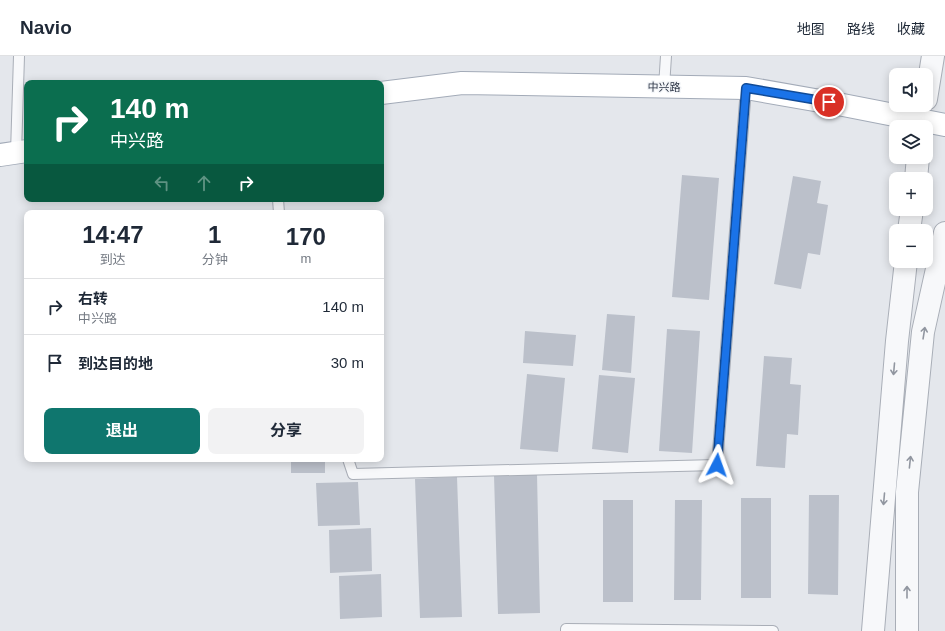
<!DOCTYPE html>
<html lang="zh">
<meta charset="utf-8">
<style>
body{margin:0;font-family:Arial,"Noto Sans SC",sans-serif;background:#f2f2f3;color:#1f2937;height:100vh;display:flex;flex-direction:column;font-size:15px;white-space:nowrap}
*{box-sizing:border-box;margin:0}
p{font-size:13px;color:#747a83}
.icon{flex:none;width:22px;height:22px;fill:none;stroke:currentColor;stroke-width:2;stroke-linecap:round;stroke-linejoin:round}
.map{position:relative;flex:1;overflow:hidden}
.panel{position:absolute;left:24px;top:154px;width:360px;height:252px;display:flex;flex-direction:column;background:#fff;border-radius:8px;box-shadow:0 2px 10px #0003}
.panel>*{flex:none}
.banner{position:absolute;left:24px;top:24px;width:360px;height:122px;border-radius:8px;box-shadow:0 2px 10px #0003;background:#0b6e4f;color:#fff;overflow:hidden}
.controls{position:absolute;left:889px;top:12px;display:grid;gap:8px}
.controls a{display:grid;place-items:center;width:44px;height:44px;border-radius:8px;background:#fff;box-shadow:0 2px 10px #0003;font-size:20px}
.pin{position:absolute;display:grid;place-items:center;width:34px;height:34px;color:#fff;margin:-17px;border:2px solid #fff;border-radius:50%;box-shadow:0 1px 4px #0007}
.me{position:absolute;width:44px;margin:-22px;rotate:4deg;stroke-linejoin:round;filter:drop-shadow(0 0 3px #0008)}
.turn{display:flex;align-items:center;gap:14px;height:84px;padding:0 20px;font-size:18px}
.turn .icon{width:52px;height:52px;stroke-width:2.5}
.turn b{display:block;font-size:28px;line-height:34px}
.lanes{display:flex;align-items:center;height:38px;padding:0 20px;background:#0003;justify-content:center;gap:20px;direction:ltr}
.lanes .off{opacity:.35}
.eta{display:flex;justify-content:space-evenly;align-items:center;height:68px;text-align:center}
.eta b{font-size:24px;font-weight:700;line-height:28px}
.button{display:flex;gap:8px;margin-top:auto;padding:8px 20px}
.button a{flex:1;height:46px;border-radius:8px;background:#0f766e;color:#fff;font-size:16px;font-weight:700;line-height:46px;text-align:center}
.button a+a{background:#f2f2f3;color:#1f2937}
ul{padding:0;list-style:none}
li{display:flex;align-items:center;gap:12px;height:56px;padding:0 20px;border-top:1px solid #e0e1e3}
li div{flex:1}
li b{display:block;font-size:15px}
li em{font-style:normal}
header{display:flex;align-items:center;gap:24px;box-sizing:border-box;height:56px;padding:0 20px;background:#fff;border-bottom:1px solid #e0e1e3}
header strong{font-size:19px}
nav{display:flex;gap:22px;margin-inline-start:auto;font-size:14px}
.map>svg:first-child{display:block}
.building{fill:#bbc0ca}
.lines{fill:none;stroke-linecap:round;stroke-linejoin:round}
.service-casing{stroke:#a9aeb7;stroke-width:12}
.tertiary-casing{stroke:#a9aeb7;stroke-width:24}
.primary-casing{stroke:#a3abb8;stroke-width:24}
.service{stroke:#f7f8fa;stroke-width:10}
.tertiary{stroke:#f7f8fa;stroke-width:22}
.primary{stroke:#fff;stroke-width:22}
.oneway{stroke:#9196a0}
.route-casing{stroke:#114b97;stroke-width:10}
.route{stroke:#1a73e8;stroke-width:7}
.labels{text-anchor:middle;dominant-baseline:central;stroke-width:3;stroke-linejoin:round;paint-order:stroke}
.street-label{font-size:11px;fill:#2b3445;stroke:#f4f6f9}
</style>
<header>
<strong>Navio</strong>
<nav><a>地图</a><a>路线</a><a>收藏</a></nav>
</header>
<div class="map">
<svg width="945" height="575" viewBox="0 0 945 575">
<rect width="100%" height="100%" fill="#e4e7ec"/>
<!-- building -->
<path class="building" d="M682 119 719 122 709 244 672 241Z
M793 120 821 125 817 147 828 149 820 199 808 197 801 233 774 228Z
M607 258 635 260 631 317 602 314Z
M667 273 700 275 692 397 659 395Z
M525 275 576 279 573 310 523 307Z
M764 300 792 302 790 328 801 329 798 379 787 378 785 412 756 410Z
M527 318 565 322 558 396 520 393Z
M599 319 635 322 628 397 592 393Z
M291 403H325V417H291Z
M537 418 540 557 498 558 494 419Z
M457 421 462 561 420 562 415 423Z
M358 426 360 469 318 470 316 427Z
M809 439H839L838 539 808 538Z
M741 442H771V542H741Z
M603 444H633V546H603Z
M675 444H702L701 544H674Z
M371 472 372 515 330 517 329 474Z
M381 518 382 561 340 563 339 520Z"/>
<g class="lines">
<defs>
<path id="service" d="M664 31 666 0
M16 97 19 0
M278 143 279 157
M348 403 353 418 717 409 746 32
M566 575V573L773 575"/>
<path id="tertiary" d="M926 43 933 0
M916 123 918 101
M909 175 912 153
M873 575 897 285 906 205
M907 575V436L923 276 945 177"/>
<path id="primary" d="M381 37 462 27 746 32 843 49 945 69
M0 99 27 95"/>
</defs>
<!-- service casing -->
<use href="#service" class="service-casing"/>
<!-- tertiary casing -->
<use href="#tertiary" class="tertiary-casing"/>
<!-- primary casing -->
<use href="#primary" class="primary-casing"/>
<!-- service -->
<use href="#service" class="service"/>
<!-- tertiary -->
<use href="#tertiary" class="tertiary"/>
<!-- primary -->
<use href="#primary" class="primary"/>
</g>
<!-- one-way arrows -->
<defs><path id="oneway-shaft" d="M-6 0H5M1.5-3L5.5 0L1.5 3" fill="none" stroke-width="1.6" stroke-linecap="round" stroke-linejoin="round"/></defs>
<g class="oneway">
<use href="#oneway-shaft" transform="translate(924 277) rotate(-81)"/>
<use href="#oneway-shaft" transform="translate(894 313) rotate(95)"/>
<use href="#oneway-shaft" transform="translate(910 406) rotate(-84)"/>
<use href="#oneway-shaft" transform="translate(884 443) rotate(95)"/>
<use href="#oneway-shaft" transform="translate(907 536) rotate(-90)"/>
</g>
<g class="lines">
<defs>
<path id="route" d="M717 409 746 32 829 46"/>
</defs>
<!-- route casing -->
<use href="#route" class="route-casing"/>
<!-- route -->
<use href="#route" class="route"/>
</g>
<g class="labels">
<!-- street labels -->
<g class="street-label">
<text transform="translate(664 31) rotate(1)">中兴路</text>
</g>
</g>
</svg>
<div class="controls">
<a><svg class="icon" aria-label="sound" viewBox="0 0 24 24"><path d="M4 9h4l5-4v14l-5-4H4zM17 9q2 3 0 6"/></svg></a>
<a><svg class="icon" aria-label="layers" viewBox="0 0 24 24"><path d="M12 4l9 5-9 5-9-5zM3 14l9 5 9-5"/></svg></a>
<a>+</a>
<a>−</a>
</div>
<div class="pin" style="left:829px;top:46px;background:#d93025"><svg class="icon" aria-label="arrive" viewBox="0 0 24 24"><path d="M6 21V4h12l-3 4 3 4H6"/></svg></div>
<svg class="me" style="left:717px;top:409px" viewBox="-20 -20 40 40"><path d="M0-17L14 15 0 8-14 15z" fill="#1a73e8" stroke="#fff" stroke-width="4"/></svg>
<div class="banner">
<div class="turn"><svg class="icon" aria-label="right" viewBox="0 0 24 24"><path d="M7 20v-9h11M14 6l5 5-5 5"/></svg><div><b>140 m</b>中兴路</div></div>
<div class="lanes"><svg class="icon off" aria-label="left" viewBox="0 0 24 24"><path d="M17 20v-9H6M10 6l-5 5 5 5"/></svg><svg class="icon off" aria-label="ahead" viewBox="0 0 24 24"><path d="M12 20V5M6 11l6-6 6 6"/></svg><svg class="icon" aria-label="right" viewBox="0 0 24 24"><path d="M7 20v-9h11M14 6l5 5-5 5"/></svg></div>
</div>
<section class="panel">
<div class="eta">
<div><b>14:47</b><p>到达</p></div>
<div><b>1</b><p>分钟</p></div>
<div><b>170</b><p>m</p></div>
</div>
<ul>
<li><svg class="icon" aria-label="right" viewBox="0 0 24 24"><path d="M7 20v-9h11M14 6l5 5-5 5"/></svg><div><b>右转</b><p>中兴路</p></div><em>140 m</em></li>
<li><svg class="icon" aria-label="arrive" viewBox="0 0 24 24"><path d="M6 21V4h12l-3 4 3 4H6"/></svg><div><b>到达目的地</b></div><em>30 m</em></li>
</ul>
<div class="button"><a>退出</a><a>分享</a></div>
</section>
</div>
